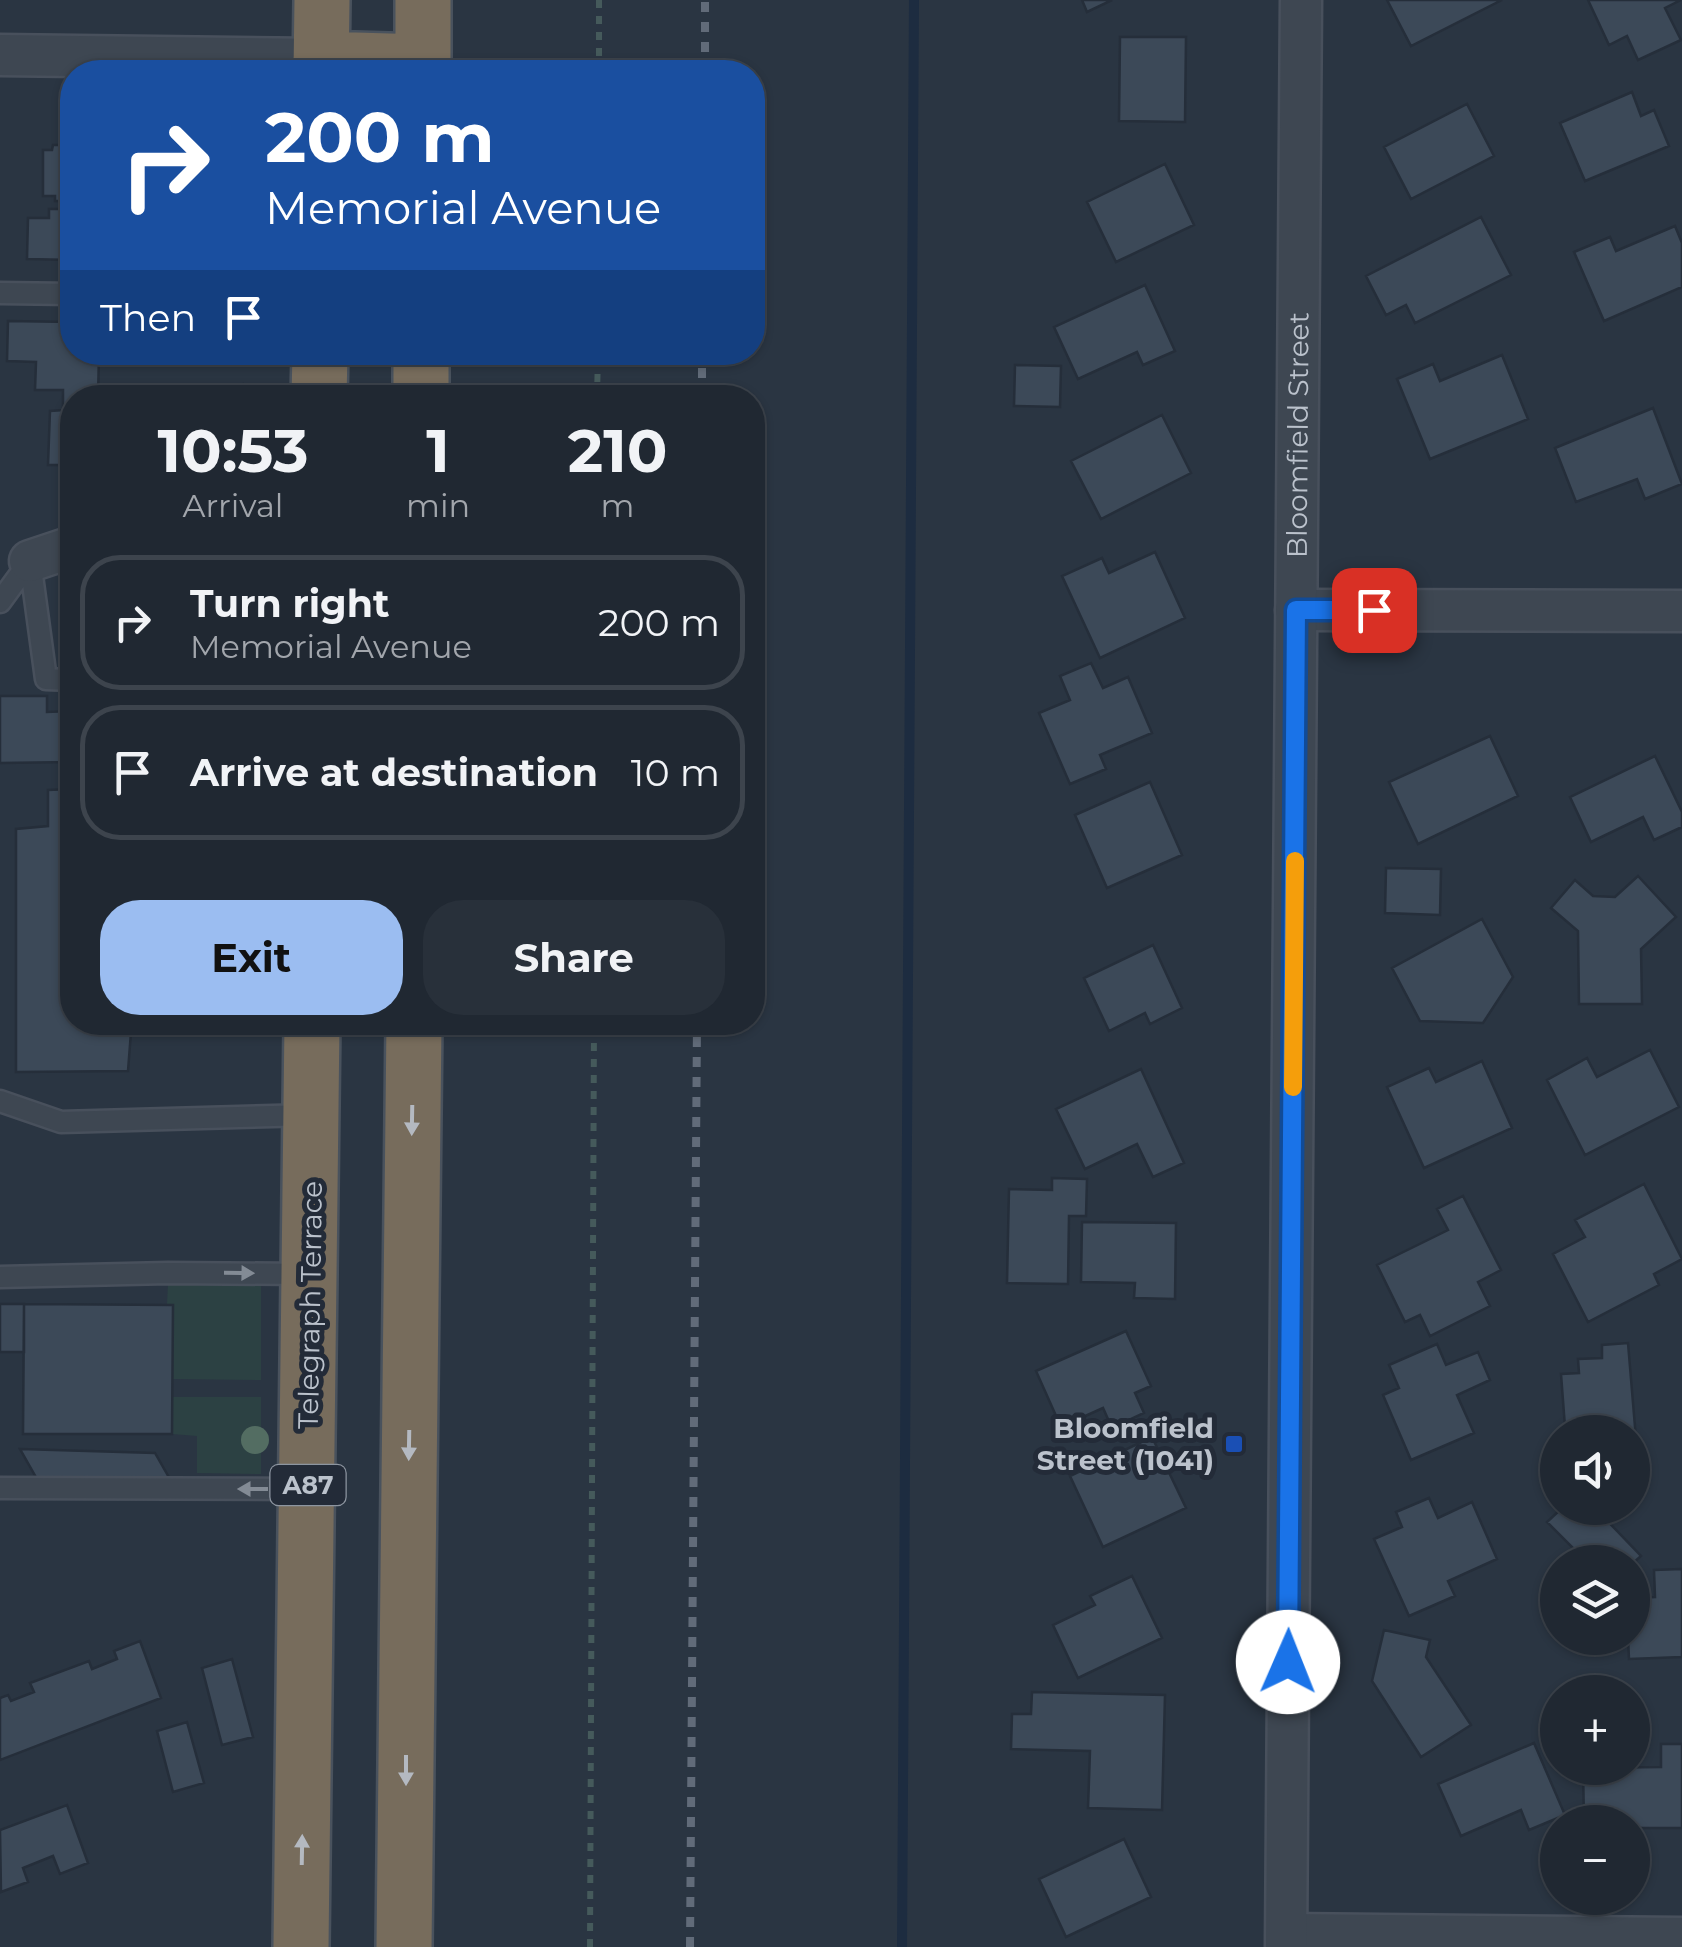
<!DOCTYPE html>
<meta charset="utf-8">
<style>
body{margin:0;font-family:Montserrat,sans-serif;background:#28303a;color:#f1f3f6;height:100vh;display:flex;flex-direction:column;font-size:38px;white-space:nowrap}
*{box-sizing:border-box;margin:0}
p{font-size:32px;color:#a2a6ac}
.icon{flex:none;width:55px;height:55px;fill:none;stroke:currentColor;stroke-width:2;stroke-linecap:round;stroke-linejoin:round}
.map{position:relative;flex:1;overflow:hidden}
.details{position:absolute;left:60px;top:385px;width:705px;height:650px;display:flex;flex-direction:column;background:#202832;border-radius:40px;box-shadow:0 2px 8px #0004,0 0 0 2px #3d444d}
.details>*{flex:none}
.guide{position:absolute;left:60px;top:60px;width:705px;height:305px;border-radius:40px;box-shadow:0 2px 8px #0004,0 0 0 2px #3d444d;background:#1a4fa0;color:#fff;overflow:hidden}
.controls{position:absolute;left:1540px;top:1415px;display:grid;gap:20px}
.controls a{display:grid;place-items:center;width:110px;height:110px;border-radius:50%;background:#202832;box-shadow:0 2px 8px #0004,0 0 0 2px #3d444d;font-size:50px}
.pin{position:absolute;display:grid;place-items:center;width:85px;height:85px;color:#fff;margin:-42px;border-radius:20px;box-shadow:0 5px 15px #0006}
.me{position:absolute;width:110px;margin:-55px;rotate:1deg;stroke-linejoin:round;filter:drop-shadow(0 0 8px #0008)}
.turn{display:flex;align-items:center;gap:35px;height:210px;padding:0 40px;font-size:45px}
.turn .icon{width:130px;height:130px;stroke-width:2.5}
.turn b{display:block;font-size:70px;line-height:85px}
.then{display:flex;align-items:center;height:95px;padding:0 40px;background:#0003;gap:20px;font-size:38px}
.eta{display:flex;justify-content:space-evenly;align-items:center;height:170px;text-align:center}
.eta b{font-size:60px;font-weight:700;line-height:70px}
.cta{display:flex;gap:20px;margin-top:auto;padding:20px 40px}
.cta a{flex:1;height:115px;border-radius:40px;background:#9bbdf1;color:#111;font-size:40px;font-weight:700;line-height:115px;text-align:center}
.cta a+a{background:#28303a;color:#f1f3f6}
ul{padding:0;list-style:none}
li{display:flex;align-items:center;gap:30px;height:135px;margin:0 20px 15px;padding:0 20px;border:5px solid #3d444d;border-radius:40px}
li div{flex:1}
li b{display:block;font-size:38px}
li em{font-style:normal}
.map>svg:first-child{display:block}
.green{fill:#2c4143}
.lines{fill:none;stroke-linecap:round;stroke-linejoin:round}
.stream{stroke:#1d2c40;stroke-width:10}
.building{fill:#3c4958;stroke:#252e3a;stroke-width:2.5}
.lane-casing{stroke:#48505c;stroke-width:25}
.street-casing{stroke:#48505c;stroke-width:45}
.highway-casing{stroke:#49525d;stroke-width:60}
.path{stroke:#455a5b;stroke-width:6;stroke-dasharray:8 8;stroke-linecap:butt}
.lane{stroke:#3e4752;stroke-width:20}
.street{stroke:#3e4752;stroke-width:40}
.highway{stroke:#776c5c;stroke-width:55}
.rail{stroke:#616b79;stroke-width:8;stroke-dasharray:10 10;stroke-linecap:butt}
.tree{fill:#536d62}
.oneway{fill:#b4b9c1}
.oneway2{fill:#838b95}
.route-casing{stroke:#114b97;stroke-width:25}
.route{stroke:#1a73e8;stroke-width:18}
.slow{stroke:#f59e0b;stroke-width:18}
.transit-dot{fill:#1a4fb4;stroke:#232b38;stroke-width:4}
.labels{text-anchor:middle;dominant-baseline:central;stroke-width:10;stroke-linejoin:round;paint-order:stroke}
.shield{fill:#232b38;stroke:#8d95a0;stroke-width:2.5}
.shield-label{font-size:25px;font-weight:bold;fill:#bbc2cc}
.street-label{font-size:28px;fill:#bbc2cc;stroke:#232b38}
.poi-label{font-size:28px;font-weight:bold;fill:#bbc2cc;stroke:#232b38;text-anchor:end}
</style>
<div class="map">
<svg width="1682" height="1947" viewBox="0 0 1682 1947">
<rect width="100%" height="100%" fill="#2a3542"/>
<!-- green -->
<path class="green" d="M168 1284 261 1285V1380L173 1379V1305L167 1304Z
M173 1397H261V1474L197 1473V1436L172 1434Z"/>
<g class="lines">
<!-- stream -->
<path class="stream" d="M902 1947 914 0"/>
</g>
<!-- building -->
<path class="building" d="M1082 0H1112L1087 12Z
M1387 0H1502L1411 46Z
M1588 0H1681L1665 8 1681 40 1638 60 1627 36 1609 45Z
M1120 37H1186L1185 122 1119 121Z
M1632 92 1641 116 1654 110 1669 146 1585 181 1560 123Z
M1467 104 1494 156 1411 199 1384 147Z
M53 145H72V201H55V196H43V150H52Z
M1165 164 1194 225 1116 262 1087 202Z
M49 209H72V260L27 259 28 218H49Z
M1481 217 1511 275 1415 323 1406 305 1386 315 1366 276Z
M1675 226 1682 243V287L1604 321 1574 252 1610 237 1616 251Z
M1145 285 1175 351 1143 365 1137 352 1078 379 1054 327Z
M8 321 72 322V352H99L98 398H72V465H48L50 411 63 410V390H35L36 362 7 361Z
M1502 355 1528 419 1430 459 1397 379 1433 364 1440 381Z
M1015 365 1061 366 1060 407 1014 406Z
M243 384 247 398H200Z
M1653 408 1682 484 1645 499 1637 479 1576 502 1555 448Z
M1162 415 1191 473 1101 519 1071 461Z
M1155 552 1185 618 1100 658 1062 576 1102 558 1109 573Z
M1091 663 1103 688 1128 677 1152 733 1100 755 1106 769 1070 784 1039 713 1070 700 1060 676Z
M0 696H47V712L72 711V762L0 763Z
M1490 736 1518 796 1418 844 1389 782Z
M1655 756 1682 812V827L1654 840 1643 817 1591 842 1570 797Z
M1150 782 1182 855 1107 888 1075 815Z
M72 789V1022H140L131 1032 128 1071 16 1072V829L48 826V790Z
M1386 868 1441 869 1440 915 1385 913Z
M1638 876 1676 917 1641 949 1642 1004H1579L1578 931 1551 908 1575 880 1593 896 1615 897Z
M1482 919 1513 977 1483 1023 1420 1021 1392 968Z
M1153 945 1182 1008 1150 1024 1145 1013 1109 1031 1084 978Z
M1650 1050 1679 1107 1585 1155 1547 1080 1587 1058 1597 1077Z
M1482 1061 1512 1128 1424 1168 1387 1087 1429 1068 1436 1082Z
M1141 1069 1184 1163 1153 1177 1137 1144 1085 1169 1056 1109Z
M1052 1178 1087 1179 1086 1216H1069L1068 1284 1007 1283 1009 1189 1052 1190Z
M1644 1184 1682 1259 1654 1274 1659 1285 1588 1322 1553 1254 1585 1237 1575 1220Z
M1463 1196 1501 1270 1478 1282 1490 1306 1430 1336 1420 1315 1405 1322 1377 1265 1448 1230 1437 1209Z
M1082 1222 1176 1223 1175 1299 1134 1298 1135 1283 1081 1282Z
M0 1304H24V1352H0Z
M24 1304 173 1305 172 1434H23Z
M1126 1331 1151 1386 1135 1393 1144 1413 1112 1428 1103 1408 1061 1427 1036 1371Z
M1628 1343 1636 1439H1632V1432H1589L1588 1425 1565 1427 1561 1374 1579 1373 1578 1359 1602 1358V1345Z
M1437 1344 1446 1365 1478 1352 1490 1380 1457 1395 1474 1433 1411 1460 1383 1395 1399 1388 1389 1365Z
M1152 1437 1186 1508 1103 1547 1070 1476Z
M20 1449 155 1453 171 1481 37 1479Z
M1429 1498 1438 1518 1472 1502 1497 1559 1448 1581 1455 1596 1409 1616 1374 1539 1402 1527 1396 1512Z
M1562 1508H1595L1641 1556 1632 1564 1563 1562 1575 1550 1547 1522Z
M1682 1569V1657L1629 1659 1628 1638H1632V1598L1655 1597 1654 1570Z
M1132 1576 1162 1638 1078 1678 1053 1625 1095 1605 1090 1596Z
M1384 1630 1430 1640 1426 1657 1471 1725 1421 1757 1372 1681Z
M140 1641 161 1698 0 1760V1698L8 1695 11 1701 34 1692 30 1683 89 1661 92 1669 117 1659 114 1651Z
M232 1659 253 1737 222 1745 202 1668Z
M1032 1692 1165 1695 1162 1810 1088 1808 1090 1751 1011 1749 1012 1714H1031Z
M187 1722 204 1783 173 1792 157 1731Z
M1534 1743 1565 1815 1529 1830 1521 1810 1461 1836 1438 1784Z
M1661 1744H1682V1828H1632V1822H1584L1583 1768 1661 1767Z
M67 1805 88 1863 60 1874 53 1856 23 1868 28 1882 1 1892 0 1830Z
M1124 1839 1151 1897 1066 1937 1039 1879Z"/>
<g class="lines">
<defs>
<path id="lane" d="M0 293 72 294
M30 561 46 679 72 680
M0 602 30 561
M0 1101 61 1122 310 1115
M0 1277 168 1273 308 1274
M0 1488 303 1489"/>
<g id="street">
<path d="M0 55 321 59"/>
<path d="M30 561 72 547"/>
<path d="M1296 610 1682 611"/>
<path d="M1287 1934 1682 1938"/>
<path id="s1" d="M1286 1947 1301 0"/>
</g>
<path id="highway" d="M321 59 423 62
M321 72 322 0
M423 72V0
M319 398 320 352
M421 398V352
M301 1947 312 1022
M404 1947 414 1022"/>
</defs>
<!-- lane casing -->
<use href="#lane" class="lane-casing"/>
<!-- street casing -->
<use href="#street" class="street-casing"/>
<!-- highway casing -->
<use href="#highway" class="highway-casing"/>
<!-- path -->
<path class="path" d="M599 72V0
M597 398 598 352
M590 1947 594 1022"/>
<!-- lane -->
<use href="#lane" class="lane"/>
<!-- street -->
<use href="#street" class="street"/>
<!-- highway -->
<use href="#highway" class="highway"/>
<!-- rail -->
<path class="rail" d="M705 72V0
M702 398V352
M690 1947 697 1022"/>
</g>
<!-- trees -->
<circle class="tree" cx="255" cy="1440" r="14"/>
<!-- one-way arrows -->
<defs><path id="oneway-solid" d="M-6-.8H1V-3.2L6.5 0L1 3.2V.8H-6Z" transform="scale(2.5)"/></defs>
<g class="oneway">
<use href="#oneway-solid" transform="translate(412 1120) rotate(91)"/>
<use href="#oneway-solid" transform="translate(409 1445) rotate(91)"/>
<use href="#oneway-solid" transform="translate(406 1770) rotate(90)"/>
<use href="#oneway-solid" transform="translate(302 1850) rotate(-89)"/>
</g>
<g class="oneway2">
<use href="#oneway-solid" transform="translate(239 1273) rotate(1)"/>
<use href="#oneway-solid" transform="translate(253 1489) rotate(180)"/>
</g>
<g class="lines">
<defs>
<path id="route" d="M1288 1662 1296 610H1374"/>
</defs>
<!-- route casing -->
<use href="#route" class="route-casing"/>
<!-- route -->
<use href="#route" class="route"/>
<!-- slow -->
<path class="slow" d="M1293 1087 1295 861"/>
</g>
<!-- markers -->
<rect class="transit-dot" x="1224" y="1434" width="20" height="20" rx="5"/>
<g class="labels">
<!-- shield labels -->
<rect class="shield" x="270.5" y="1465" width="75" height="40" rx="8"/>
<g class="shield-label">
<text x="308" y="1485">A87</text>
</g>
<!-- street labels -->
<g class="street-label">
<text stroke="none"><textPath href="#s1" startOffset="1512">Bloomfield Street</textPath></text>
<text transform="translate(310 1305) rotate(-89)">Telegraph Terrace</text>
</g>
<!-- poi labels -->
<g class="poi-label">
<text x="1214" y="1428">Bloomfield<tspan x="1214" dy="32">Street (1041)</tspan></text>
</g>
</g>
</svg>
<div class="controls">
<a><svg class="icon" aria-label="sound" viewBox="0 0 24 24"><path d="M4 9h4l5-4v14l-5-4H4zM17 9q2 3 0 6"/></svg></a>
<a><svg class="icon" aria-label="layers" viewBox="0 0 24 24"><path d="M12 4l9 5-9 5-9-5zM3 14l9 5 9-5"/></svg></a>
<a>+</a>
<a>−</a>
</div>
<div class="pin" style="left:1374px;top:610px;background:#d93025"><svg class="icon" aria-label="arrive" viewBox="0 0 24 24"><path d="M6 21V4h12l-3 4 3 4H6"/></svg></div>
<svg class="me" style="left:1288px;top:1662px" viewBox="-20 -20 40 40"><circle r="19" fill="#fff"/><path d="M0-13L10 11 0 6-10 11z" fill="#1a73e8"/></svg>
<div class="guide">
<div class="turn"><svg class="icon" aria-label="right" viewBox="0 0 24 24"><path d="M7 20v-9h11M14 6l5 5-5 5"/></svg><div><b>200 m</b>Memorial Avenue</div></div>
<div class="then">Then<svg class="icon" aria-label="arrive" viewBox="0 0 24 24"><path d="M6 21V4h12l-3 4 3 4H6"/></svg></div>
</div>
<section class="details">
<div class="eta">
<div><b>10:53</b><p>Arrival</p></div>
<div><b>1</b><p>min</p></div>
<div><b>210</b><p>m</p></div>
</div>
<ul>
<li><svg class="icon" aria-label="right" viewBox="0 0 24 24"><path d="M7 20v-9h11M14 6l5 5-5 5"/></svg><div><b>Turn right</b><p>Memorial Avenue</p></div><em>200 m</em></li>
<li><svg class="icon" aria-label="arrive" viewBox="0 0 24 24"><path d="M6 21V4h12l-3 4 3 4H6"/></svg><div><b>Arrive at destination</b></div><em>10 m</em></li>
</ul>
<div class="cta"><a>Exit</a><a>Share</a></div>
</section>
</div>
